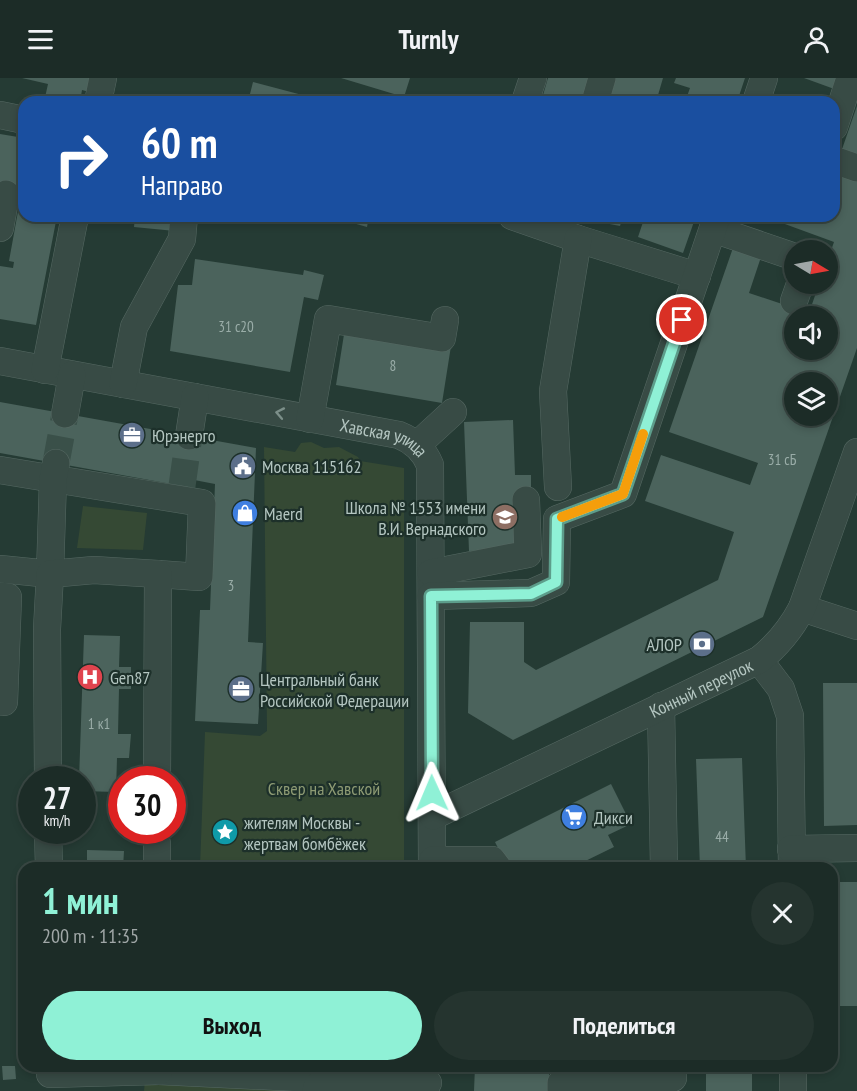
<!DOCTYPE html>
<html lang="ru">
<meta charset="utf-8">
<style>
body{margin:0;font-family:"PT Sans Narrow",sans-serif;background:#25342f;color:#f1f3f6;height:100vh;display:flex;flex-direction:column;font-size:22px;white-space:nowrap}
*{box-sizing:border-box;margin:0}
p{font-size:20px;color:#a0a7a7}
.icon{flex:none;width:33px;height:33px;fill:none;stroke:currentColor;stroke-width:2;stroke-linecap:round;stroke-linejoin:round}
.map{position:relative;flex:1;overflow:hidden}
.sheet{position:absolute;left:18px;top:784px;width:820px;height:210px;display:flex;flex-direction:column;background:#1c2c27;border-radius:18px;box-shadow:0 3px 9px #0003,0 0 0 2px #3a4844}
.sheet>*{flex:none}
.hud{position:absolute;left:18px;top:18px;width:822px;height:126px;border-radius:18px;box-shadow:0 3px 9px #0003,0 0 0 2px #3a4844;background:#1a4fa0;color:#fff;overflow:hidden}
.needle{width:39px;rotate:100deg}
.buttons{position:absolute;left:784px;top:162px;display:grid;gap:12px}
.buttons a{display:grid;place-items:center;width:54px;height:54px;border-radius:50%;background:#1c2c27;box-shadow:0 3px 9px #0003,0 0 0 2px #3a4844;font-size:30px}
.speed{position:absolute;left:18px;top:688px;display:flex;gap:12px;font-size:30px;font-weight:700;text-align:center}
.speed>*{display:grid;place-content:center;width:78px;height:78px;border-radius:50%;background:#1c2c27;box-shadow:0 3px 9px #0003,0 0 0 2px #3a4844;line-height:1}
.speed small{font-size:15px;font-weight:400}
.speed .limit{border:9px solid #d22;background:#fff;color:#111}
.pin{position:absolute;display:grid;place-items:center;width:51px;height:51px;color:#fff;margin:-26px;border:3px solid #fff;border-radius:50%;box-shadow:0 2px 6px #0007}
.me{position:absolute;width:66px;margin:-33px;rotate:359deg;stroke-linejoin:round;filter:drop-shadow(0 0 4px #0008)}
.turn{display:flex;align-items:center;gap:21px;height:126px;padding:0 24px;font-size:27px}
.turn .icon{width:78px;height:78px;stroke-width:2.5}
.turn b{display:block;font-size:42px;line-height:51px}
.round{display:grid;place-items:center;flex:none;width:63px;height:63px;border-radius:32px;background:#25342f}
.summary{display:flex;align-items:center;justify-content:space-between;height:102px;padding:0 24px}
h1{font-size:36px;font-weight:700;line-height:45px;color:#8ff1d6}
.button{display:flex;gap:12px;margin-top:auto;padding:12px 24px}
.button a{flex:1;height:69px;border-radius:36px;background:#8ff1d6;color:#111;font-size:24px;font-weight:700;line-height:69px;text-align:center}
.button a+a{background:#25342f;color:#f1f3f6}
header{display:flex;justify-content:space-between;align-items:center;height:78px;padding:0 24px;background:#1c2c27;font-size:27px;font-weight:700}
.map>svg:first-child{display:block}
.green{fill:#354934}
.building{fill:#4b635c;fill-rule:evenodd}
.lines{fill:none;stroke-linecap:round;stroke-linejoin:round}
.minor-tunnel{stroke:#3a5049;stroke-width:27;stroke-dasharray:27 14;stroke-linecap:butt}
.minor-casing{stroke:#566963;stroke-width:28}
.minor{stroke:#384b45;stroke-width:27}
.oneway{stroke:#7c8f89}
.route-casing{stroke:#5d9d8b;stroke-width:15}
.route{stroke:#8ff1d6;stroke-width:10}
.slow{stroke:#f59e0b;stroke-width:10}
.labels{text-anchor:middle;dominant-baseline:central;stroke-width:4.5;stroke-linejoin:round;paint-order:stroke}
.number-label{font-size:15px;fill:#9aada8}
.poi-label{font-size:18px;fill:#b4c6c1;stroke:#1d302a;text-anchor:start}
.street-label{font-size:18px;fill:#b4c6c1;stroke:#1d302a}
.park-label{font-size:18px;fill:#8e9b74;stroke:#1d302a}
</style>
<header><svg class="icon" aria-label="menu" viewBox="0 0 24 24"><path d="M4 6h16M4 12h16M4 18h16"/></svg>Turnly<svg class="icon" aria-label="person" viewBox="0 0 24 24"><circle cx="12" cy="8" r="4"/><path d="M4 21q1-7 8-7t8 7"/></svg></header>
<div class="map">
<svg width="857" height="1013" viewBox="0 0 857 1013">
<rect width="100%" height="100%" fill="#253b34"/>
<!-- green -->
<path class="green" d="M311 364 324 370 339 369 358 379 360 383 404 390V790H200L205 654 260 658 267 653 264 369 295 374 301 365Z
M83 428 147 435 143 472 77 470Z
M248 989H404L407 1006 369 1003 359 991 297 989 300 1013H144L145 1002Z"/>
<!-- building -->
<path class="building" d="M22 0H96L93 15 82 12 80 24H44L48 6Z
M341 0H410L404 19Z
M548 0H590L582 24H541Z
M616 0H663L656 24H609Z
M676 0H745L737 24H685L690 10 674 5Z
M804 0H841L837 12Z
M253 4 325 23V24H248Z
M857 28V83L840 77Z
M0 56 24 60V113L0 108Z
M834 90 857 97V270L763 539 513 662 468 635 470 544H524V584L536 592 718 502 734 454 645 423 661 377 750 407 758 385 669 354 734 167 762 176 749 215 809 235 819 206H828V181L834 164 763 138H834ZM795 238H828V272H795ZM795 304H828V338H795Z
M19 128 24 129V138H57L36 247 0 241V188L13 190 14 184 9 183Z
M135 138H177L175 153 134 149Z
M328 138H369L367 149Z
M595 138H623L620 148 594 143Z
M645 138H696L683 175 638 159Z
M195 181 303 197 304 192 324 197 318 222 304 219 290 294 170 273 178 207H192Z
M345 250 451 268 442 325 336 307Z
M0 324 256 370 248 564 263 565 258 646 195 643 200 532H210L215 406 189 401 188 409 0 375Z
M513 342 515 397H531V417L517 471 469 473 464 344Z
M84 557 120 558 119 589H131V611H119L118 656H131L129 680H117L116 714 82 713V702H79Z
M823 605H857V747L824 748Z
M742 680 746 790H700L696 681Z
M611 706 631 746 608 757 614 769 571 790H508L495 764Z
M87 772 124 773 123 790H87Z
M832 804H857V928H832Z
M2 988H15L16 1001 3 1002Z
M475 988H549V1013H474Z
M706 988H752V1013H706Z"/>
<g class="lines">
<!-- minor-tunnel -->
<path class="minor-tunnel" d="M56 385 65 336
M182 408 189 358"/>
<defs>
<g id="minor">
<path d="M98 24 103 0"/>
<path d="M525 24 533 0"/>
<path d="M595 24 602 0"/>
<path d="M756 24 764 0"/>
<path d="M0 37 24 42"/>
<path d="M834 49 850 0"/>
<path d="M834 82 857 90"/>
<path d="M512 138 578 161 697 198"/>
<path d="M0 150 6 116"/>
<path d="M713 151 795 179"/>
<path d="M794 223 800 206"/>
<path id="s1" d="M0 283 399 357C414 363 424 372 430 387L432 790"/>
<path d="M45 292 75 138"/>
<path d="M123 306 134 249 182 161 184 138"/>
<path d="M65 336 72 297"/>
<path d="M310 341 328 241 442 260 445 242"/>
<path d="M189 358 195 319"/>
<path d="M417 367 453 334"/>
<path d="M0 392 202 425 199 499 158 496"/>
<path d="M558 409 553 313 578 161"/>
<path d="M0 491 50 496 53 401 56 385"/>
<path d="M431 495 528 476 526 422"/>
<path d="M0 518 8 519 4 624"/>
<path d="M431 518 531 515 556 504 557 441 623 416 717 138"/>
<path d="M802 530 857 548"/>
<path d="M759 582 781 611 790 638 792 790"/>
<path d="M661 628 664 790"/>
<path d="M48 702 47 551 50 496 94 492 158 496 157 702"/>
<path id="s2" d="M433 738 759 582C778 567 791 551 802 530L857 374"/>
<path d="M48 753 49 790"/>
<path d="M157 766V790"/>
<path d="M791 771 857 770"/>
<path d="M433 782H492L498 790"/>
<path d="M159 988V993L304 1000 317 1008"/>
<path d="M793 988V1013"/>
<path d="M50 996 159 993"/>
<path d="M316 1013 317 1008 428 1005"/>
<path d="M561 1013V1005L673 1000 672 988"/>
</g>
</defs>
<!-- minor casing -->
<use href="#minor" class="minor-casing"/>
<!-- minor -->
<use href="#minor" class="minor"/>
</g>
<!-- one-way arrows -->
<defs><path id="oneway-chevron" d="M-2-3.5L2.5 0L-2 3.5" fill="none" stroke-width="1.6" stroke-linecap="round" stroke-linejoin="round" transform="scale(1.5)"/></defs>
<use class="oneway" href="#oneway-chevron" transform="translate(280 335) rotate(-169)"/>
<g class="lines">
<defs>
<path id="route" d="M432 715 431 518 531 516 556 504 557 441 623 416 682 242"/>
</defs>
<!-- route casing -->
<use href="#route" class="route-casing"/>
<!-- route -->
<use href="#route" class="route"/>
<!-- slow -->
<path class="slow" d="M562 439 623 416 643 356"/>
</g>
<!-- icons -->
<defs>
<symbol id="office-disc" viewBox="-11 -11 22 22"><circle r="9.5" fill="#5c6f8a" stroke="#1d302a"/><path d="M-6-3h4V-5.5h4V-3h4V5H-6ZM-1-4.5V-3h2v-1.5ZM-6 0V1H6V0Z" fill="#fff"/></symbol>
<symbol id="civic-disc" viewBox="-11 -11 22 22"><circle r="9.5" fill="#5c6f8a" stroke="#1d302a"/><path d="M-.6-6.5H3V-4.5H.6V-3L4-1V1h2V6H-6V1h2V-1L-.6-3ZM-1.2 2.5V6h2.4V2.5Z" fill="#fff"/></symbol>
<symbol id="shop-disc" viewBox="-11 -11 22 22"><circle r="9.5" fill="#3f7fe0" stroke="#1d302a"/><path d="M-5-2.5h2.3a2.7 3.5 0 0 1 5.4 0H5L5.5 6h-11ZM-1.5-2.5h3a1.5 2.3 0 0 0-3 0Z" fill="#fff"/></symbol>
<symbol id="school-disc" viewBox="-11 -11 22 22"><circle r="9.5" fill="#8d6e63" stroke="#1d302a"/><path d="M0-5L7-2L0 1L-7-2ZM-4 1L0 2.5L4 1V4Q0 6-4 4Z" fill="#fff"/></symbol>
<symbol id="bank-disc" viewBox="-11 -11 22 22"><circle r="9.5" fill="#5c6f8a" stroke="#1d302a"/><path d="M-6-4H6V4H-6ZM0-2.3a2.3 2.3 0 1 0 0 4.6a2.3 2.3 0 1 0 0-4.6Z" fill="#fff"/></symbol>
<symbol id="hospital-disc" viewBox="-11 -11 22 22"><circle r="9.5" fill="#e0444e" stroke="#1d302a"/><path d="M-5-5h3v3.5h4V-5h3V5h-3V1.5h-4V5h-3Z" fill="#fff"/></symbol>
<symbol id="supermarket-disc" viewBox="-11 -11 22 22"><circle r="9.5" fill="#3f7fe0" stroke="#1d302a"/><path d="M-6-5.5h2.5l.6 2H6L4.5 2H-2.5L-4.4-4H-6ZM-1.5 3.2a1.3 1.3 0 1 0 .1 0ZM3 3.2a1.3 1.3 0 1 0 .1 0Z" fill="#fff"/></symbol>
<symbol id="sight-disc" viewBox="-11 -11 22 22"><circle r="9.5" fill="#0f9aa8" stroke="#1d302a"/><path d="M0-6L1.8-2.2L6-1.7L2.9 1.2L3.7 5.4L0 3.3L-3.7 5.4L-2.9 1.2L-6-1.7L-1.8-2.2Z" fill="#fff"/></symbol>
</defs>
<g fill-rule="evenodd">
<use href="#office-disc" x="117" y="342" width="30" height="30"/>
<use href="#civic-disc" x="228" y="373" width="30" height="30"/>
<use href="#shop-disc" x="230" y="420" width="30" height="30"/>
<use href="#school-disc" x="490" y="424" width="30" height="30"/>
<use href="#bank-disc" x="687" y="551" width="30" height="30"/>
<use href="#hospital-disc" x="75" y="584" width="30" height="30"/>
<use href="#office-disc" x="226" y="596" width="30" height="30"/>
<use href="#supermarket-disc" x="559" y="724" width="30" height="30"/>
<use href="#sight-disc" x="210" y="739" width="30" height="30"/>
</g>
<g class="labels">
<!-- number labels -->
<g class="number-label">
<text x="236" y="248">31 с20</text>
<text x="393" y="287">8</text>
<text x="782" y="381">31 сБ</text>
<text x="231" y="507">3</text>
<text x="99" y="645">1 к1</text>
<text x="722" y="758">44</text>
</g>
<!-- poi labels -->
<g class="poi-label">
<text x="152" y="357">Юрэнерго</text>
<text x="262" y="388">Москва 115162</text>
<text x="486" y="429" text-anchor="end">Школа № 1553 имени<tspan x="486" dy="21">В.И. Вернадского</tspan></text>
<text x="264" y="435">Maerd</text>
<text x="682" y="566" text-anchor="end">АЛОР</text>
<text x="110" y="599">Gen87</text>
<text x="260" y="601">Центральный банк<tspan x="260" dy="21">Российской Федерации</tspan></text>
<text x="594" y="739">Дикси</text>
<text x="244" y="744">жителям Москвы -<tspan x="244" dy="21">жертвам бомбёжек</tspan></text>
</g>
<!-- street labels -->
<g class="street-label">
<text stroke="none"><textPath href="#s1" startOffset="392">Хавская улица</textPath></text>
<text stroke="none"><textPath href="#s2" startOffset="297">Конный переулок</textPath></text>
</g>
<!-- park labels -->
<g class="park-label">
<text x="324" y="710">Сквер на Хавской</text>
</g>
</g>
</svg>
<div class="buttons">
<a><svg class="needle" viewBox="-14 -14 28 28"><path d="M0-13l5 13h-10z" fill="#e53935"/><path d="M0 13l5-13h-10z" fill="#a0a7a7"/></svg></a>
<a><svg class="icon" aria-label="sound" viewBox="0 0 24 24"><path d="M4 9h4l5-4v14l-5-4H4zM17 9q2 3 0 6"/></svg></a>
<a><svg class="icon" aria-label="layers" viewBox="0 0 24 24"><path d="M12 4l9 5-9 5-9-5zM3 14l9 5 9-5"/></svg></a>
</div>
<div class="speed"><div>27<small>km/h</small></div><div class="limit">30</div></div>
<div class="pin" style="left:682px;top:242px;background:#d93025"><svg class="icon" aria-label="arrive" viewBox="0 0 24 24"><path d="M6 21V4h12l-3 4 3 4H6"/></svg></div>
<svg class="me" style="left:432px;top:715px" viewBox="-20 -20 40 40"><path d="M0-17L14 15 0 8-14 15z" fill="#8ff1d6" stroke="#fff" stroke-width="4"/></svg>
<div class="hud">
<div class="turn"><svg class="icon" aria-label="right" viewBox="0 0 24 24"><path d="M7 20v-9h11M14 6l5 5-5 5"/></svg><div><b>60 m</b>Направо</div></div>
</div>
<section class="sheet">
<div class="summary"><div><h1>1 мин</h1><p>200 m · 11:35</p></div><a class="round"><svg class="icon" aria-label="close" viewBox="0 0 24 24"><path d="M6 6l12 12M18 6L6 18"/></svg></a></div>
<div class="button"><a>Выход</a><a>Поделиться</a></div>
</section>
</div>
